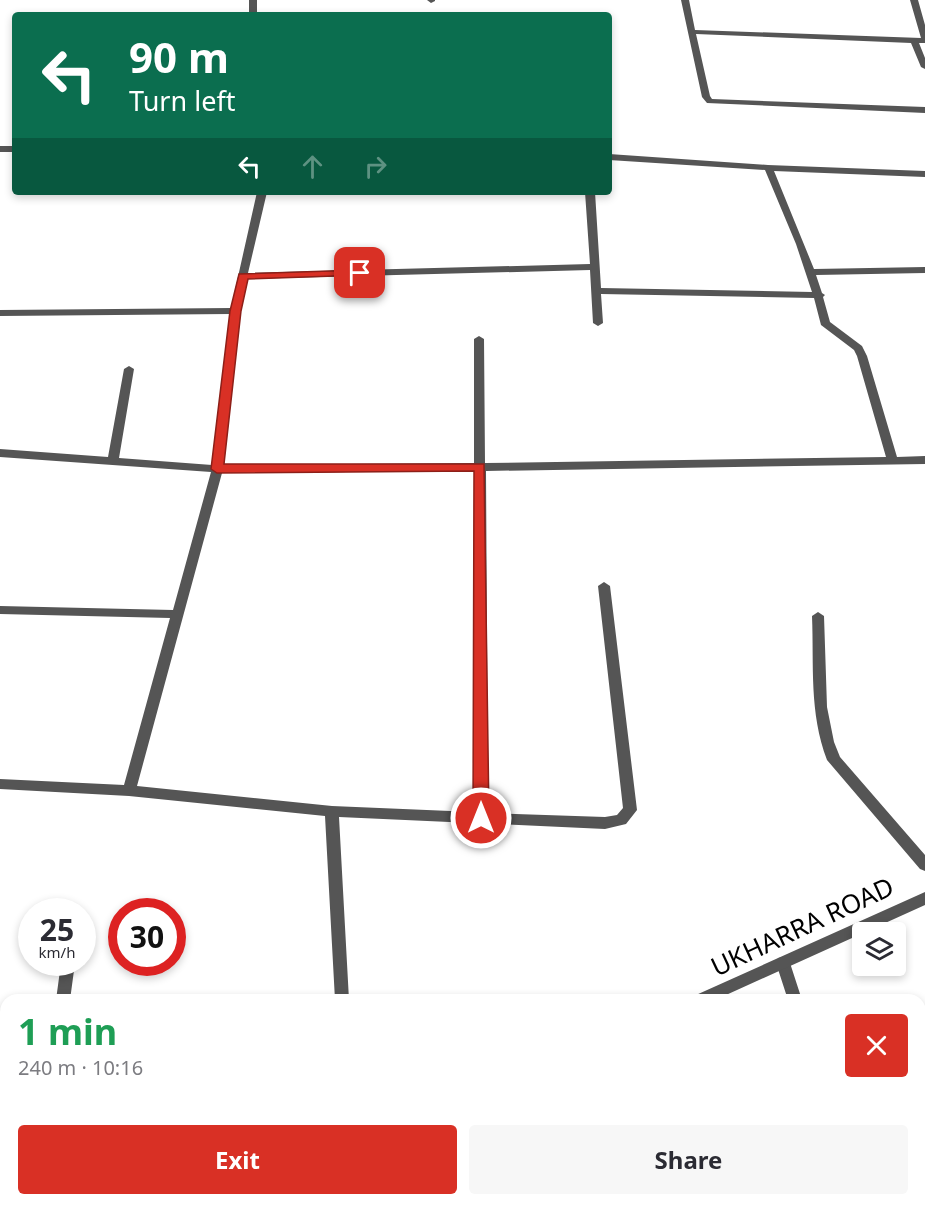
<!DOCTYPE html>
<meta charset="utf-8">
<style>
body{margin:0;font-family:"Noto Sans",sans-serif;background:#f7f7f7;color:#2b2b33;height:100vh;display:flex;flex-direction:column;font-size:22px;white-space:nowrap}
*{box-sizing:border-box;margin:0}
p{font-size:20px;color:#7c7c81}
.icon{flex:none;width:33px;height:33px;fill:none;stroke:currentColor;stroke-width:2;stroke-linecap:round;stroke-linejoin:round}
.map{position:relative;flex:1;overflow:hidden}
.drawer{position:absolute;left:0px;top:994px;width:926px;height:212px;display:flex;flex-direction:column;background:#fff;border-radius:18px 18px 0 0;box-shadow:0 3px 9px #0003}
.drawer>*{flex:none}
.banner{position:absolute;left:12px;top:12px;width:600px;height:183px;border-radius:6px;box-shadow:0 3px 9px #0003;background:#0b6e4f;color:#fff;overflow:hidden}
.controls{position:absolute;left:852px;top:922px;display:grid;gap:12px}
.controls a{display:grid;place-items:center;width:54px;height:54px;border-radius:6px;background:#fff;box-shadow:0 3px 9px #0003;font-size:30px}
.speed{position:absolute;left:18px;top:898px;display:flex;gap:12px;font-size:30px;font-weight:700;text-align:center}
.speed>*{display:grid;place-content:center;width:78px;height:78px;border-radius:50%;background:#fff;box-shadow:0 3px 9px #0003;line-height:1}
.speed small{font-size:15px;font-weight:400}
.speed .limit{border:9px solid #d22;background:#fff;color:#111}
.pin{position:absolute;display:grid;place-items:center;width:51px;height:51px;color:#fff;margin:-26px;border-radius:12px;box-shadow:0 3px 9px #0006}
.me{position:absolute;width:66px;margin:-33px;rotate:0deg;stroke-linejoin:round;filter:drop-shadow(0 0 4px #0008)}
.turn{display:flex;align-items:center;gap:21px;height:126px;padding:0 18px;font-size:27px}
.turn .icon{width:78px;height:78px;stroke-width:2.5}
.turn b{display:block;font-size:42px;line-height:51px}
.lanes{display:flex;align-items:center;height:57px;padding:0 18px;background:#0003;justify-content:center;gap:30px;direction:ltr}
.lanes .off{opacity:.35}
.round{display:grid;place-items:center;flex:none;width:63px;height:63px;border-radius:6px;background:#f7f7f7}
.head{display:flex;align-items:center;justify-content:space-between;height:102px;padding:0 18px}
h1{font-size:36px;font-weight:700;line-height:45px;color:#1e9e55}
.cta{display:flex;gap:12px;margin-top:auto;padding:12px 18px}
.cta a{flex:1;height:69px;border-radius:6px;background:#d93025;color:#fff;font-size:24px;font-weight:700;line-height:69px;text-align:center}
.cta a+a{background:#f7f7f7;color:#2b2b33}
.map>svg:first-child{display:block}
.lines{fill:none;stroke-linecap:round;stroke-linejoin:round}
.minor{fill:#555;fill-rule:evenodd}
.tertiary{fill:#555;fill-rule:evenodd}
.route{fill:#d93025;stroke:#8d1f18;stroke-width:1.5}
.labels{text-anchor:middle;dominant-baseline:central;stroke-width:5;stroke-linejoin:round;paint-order:stroke}
.near-street-label{font-size:26px;fill:#000;stroke:#fff}
</style>
<div class="map">
<svg width="925" height="1205" viewBox="0 0 925 1205">
<rect width="100%" height="100%" fill="#fff"/>
<g class="lines">
<!-- minor -->
<path class="minor" d="M249 0H257V15H249Z
M427 0H435V1L431 3Z
M681 0H689L695 30 921 38 910 0H918L925 25V43H919L925 58V69L921 67 911 43 696 34 710 96 712 99 925 107V113L707 103 702 97Z
M0 146H15V152H0Z
M609 154 768 165 925 171V177L774 171 814 269 925 267V273L816 275 822 293 825 295 823 297 830 322 862 346 867 356 897 457 925 456V464L486 471 488 813 605 817 617 815 623 808 598 586 604 582 610 586 637 810 626 824 605 829 339 817 349 1000H335L325 816 129 796 0 789V779L124 785 170 618 0 614V606L173 610 211 472 0 457V449L108 457 124 369 129 366 134 369 119 458 212 465 230 314 0 316V310L231 308 257 192H267L248 273 590 264 585 192H595L601 288 812 292 796 244 765 170 609 160ZM590 270 593 323 598 326 603 323 601 294 814 298 821 325 854 350 857 356 886 457 485 463 484 339 479 336 474 339V463L223 465 240 311 247 279ZM474 471V812L332 806 137 786 222 473Z
M818 612 824 616 827 707 834 742 840 757 925 855V871L920 869 827 760C809 712 814 666 812 616Z
M783 957 788 958 790 963 802 1000H788L776 963 778 958Z
M61 963H75L70 1000H56Z
M920 1143H925V1159L920 1158Z
M25 1200H41L40 1205H24Z
M846 1200H862L863 1205H847Z"/>
<!-- tertiary -->
<path class="tertiary" d="M925 892V905L715 1000H694L696 995Z
M252 1200H276L274 1205H250Z"/>
</g>
<!-- route -->
<path class="route" d="M360 270 364 271V275L248 279 241 311 224 464H484L489 818 487 823 481 824 476 823 473 818 474 471 217 473 211 469 230 311 239 274Z"/>
<g class="labels">
<!-- near-street labels -->
<g class="near-street-label">
<text transform="translate(802 926) rotate(-25)">UKHARRA ROAD</text>
</g>
</g>
</svg>
<div class="controls">
<a><svg class="icon" aria-label="layers" viewBox="0 0 24 24"><path d="M12 4l9 5-9 5-9-5zM3 14l9 5 9-5"/></svg></a>
</div>
<div class="speed"><div>25<small>km/h</small></div><div class="limit">30</div></div>
<div class="pin" style="left:360px;top:273px;background:#d93025"><svg class="icon" aria-label="arrive" viewBox="0 0 24 24"><path d="M6 21V4h12l-3 4 3 4H6"/></svg></div>
<svg class="me" style="left:481px;top:818px" viewBox="-20 -20 40 40"><circle r="17" fill="#d93025" stroke="#fff" stroke-width="3"/><path d="M0-11L8 9 0 5-8 9z" fill="#fff"/></svg>
<div class="banner">
<div class="turn"><svg class="icon" aria-label="left" viewBox="0 0 24 24"><path d="M17 20v-9H6M10 6l-5 5 5 5"/></svg><div><b>90 m</b>Turn left</div></div>
<div class="lanes"><svg class="icon" aria-label="left" viewBox="0 0 24 24"><path d="M17 20v-9H6M10 6l-5 5 5 5"/></svg><svg class="icon off" aria-label="ahead" viewBox="0 0 24 24"><path d="M12 20V5M6 11l6-6 6 6"/></svg><svg class="icon off" aria-label="right" viewBox="0 0 24 24"><path d="M7 20v-9h11M14 6l5 5-5 5"/></svg></div>
</div>
<section class="drawer">
<div class="head"><div><h1>1 min</h1><p>240 m · 10:16</p></div><a class="round" style="background:#d93025;color:#fff"><svg class="icon" aria-label="close" viewBox="0 0 24 24"><path d="M6 6l12 12M18 6L6 18"/></svg></a></div>
<div class="cta"><a>Exit</a><a>Share</a></div>
</section>
</div>
